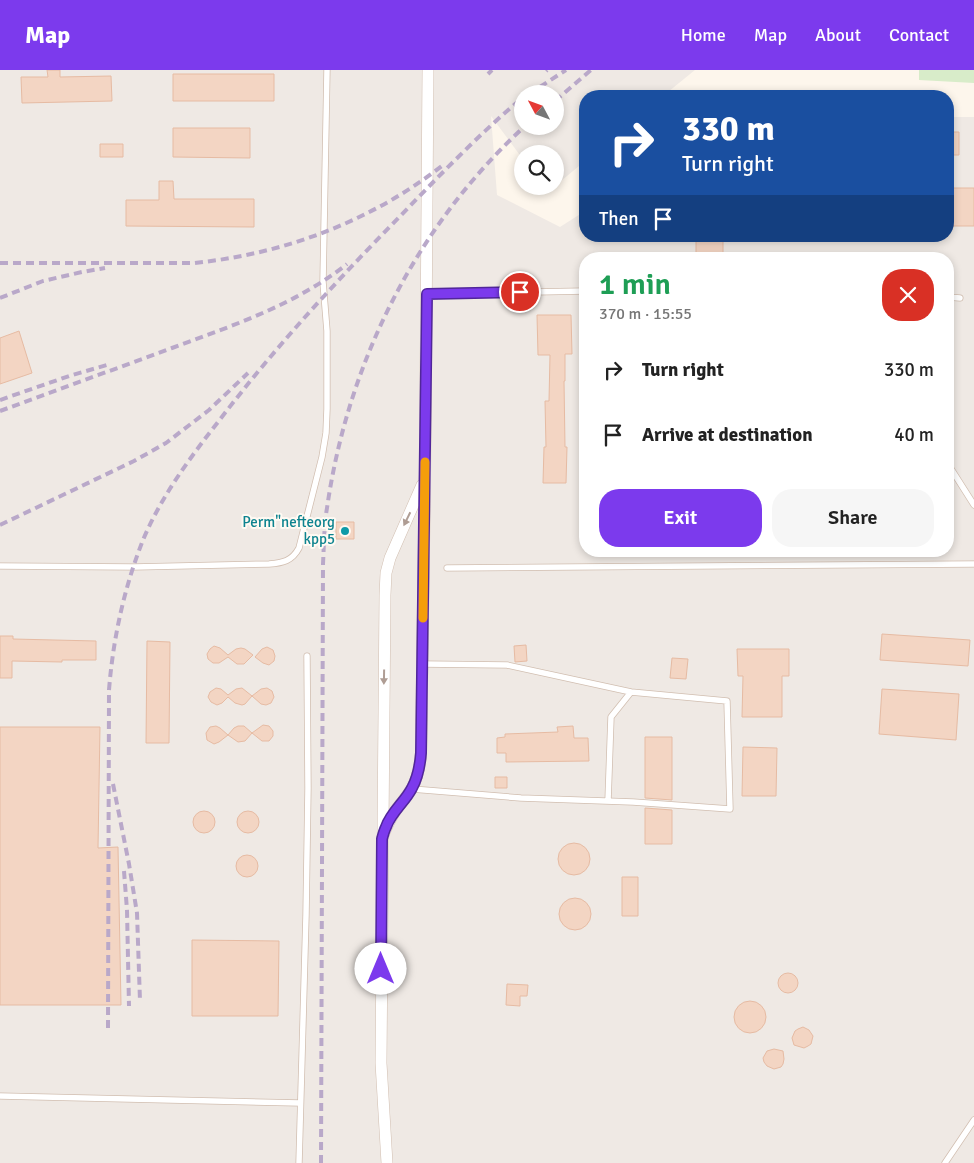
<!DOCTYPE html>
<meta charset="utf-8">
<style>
body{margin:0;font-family:Signika,sans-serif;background:#f6f6f6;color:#222;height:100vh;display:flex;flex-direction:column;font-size:19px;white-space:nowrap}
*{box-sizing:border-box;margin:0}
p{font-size:16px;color:#767676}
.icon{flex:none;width:28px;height:28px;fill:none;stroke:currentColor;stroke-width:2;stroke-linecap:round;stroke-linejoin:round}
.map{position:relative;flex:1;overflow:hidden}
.panel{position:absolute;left:579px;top:182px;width:375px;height:305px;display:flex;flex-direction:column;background:#fff;border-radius:20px;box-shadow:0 2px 8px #0003}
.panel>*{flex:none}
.banner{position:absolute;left:579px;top:20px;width:375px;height:152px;border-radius:20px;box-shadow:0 2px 8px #0003;background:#1a4fa0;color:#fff;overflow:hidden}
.needle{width:32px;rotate:311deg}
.buttons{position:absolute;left:514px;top:15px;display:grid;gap:10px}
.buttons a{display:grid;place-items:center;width:50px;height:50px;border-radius:50%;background:#fff;box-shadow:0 2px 8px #0003;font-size:25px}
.pin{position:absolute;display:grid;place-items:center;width:42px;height:42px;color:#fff;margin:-21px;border:2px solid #fff;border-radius:50%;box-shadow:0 1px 5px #0007}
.me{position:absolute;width:55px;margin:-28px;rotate:0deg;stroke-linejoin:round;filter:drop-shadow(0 0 4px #0008)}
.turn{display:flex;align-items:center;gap:18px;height:105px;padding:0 20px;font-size:22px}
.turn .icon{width:65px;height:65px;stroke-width:2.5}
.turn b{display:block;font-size:35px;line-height:42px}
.then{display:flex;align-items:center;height:48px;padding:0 20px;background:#0003;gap:10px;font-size:19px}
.round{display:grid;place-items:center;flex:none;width:52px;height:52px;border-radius:20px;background:#f6f6f6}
.summary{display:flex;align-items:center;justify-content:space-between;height:85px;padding:0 20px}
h1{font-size:30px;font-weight:600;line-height:38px;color:#1e9e55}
.cta{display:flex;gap:10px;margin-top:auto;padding:10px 20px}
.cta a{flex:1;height:58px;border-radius:20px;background:#7c3aed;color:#fff;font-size:20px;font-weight:600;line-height:58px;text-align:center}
.cta a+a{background:#f6f6f6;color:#222}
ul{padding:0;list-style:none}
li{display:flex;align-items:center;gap:15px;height:65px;padding:0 20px}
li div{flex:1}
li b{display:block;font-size:19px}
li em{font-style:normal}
header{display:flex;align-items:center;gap:30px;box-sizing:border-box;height:70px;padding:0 25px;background:#7c3aed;color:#fff}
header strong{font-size:24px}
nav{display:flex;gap:28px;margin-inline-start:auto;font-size:18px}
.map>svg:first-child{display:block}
.industrial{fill:#efe9e4;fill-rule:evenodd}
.green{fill:#d8ecc9}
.building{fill:#f3d5c3;stroke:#e6bba3}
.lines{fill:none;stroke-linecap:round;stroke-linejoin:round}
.lane-casing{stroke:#d1beb0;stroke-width:7}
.street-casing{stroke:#d1beb0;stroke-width:12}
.lane{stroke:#fff;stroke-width:5.5}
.street{stroke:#fff;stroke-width:11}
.rail{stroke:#b9a8c9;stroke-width:4;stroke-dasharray:8 5;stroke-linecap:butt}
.oneway{fill:#af9d94}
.route-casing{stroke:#51269a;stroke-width:12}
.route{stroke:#7c3aed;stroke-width:9}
.slow{stroke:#f59e0b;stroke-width:9}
.culture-dot{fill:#0f9aa8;stroke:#fffaf3;stroke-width:2}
.labels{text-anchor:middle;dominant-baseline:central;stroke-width:4;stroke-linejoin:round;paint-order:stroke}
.culture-label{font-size:15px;fill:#0d838f;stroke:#fffaf3;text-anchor:end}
</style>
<header>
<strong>Map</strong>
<nav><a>Home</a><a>Map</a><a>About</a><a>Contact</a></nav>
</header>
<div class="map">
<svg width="974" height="1093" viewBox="0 0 974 1093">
<rect width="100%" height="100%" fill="#fdf6ec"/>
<!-- industrial -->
<path class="industrial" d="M0 0H695L663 26H585V91L555 116V84H522V88L491 46 497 125 560 157 585 141V166H948V47H974V1093H0ZM522 24H555V56H522ZM585 189H948V481H585Z"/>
<!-- green -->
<path class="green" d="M919 0H974V13L919 10Z"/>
<!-- building -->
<path class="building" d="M47 0H60V7L111 6 112 31 22 33 21 7H48Z
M173 4H274V31H173Z
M173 58H250V88L173 87Z
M948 62H959V85H948Z
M100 74H123V87H100Z
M159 111H173L174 129H254V157L126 156V130H159Z
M948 118H974V156H948Z
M696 166H723V189H696Z
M537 245H571L572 284H565V311H564L565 377H567L566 413H543L544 377H546L545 331H549L550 285H538Z
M19 261 32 303 0 314V268Z
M336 452H354V469H336Z
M882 564 970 570 968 596 880 590Z
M0 566H13V569L96 571V590H62V592L12 591V608H0Z
M147 571 170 572 169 673H146Z
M526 575 527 591 515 592 514 576Z
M214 576 220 578 228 585 236 579 241 578 245 579 253 585 244 594H237L228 587 219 593H213L208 589 207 584 210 579Z
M267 577 273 580 275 586 274 591 269 595 263 593 255 587 262 579Z
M737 579H789V606H782V647H742L743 606H738Z
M672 588 688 589 686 609 670 608Z
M216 618 221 619 228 625 236 619 242 618 252 626 261 619 267 618 272 621 274 627 271 633 266 635 261 634 252 626 245 634 242 635 235 633 228 627 222 633 217 635 211 632 208 627 210 622Z
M882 619 959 624 956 670 879 664Z
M263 655 269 656 273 661V666L269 671H262L252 663 245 671 238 672 228 665 234 658 238 656H244L252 663Z
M216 656 220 658 228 665 219 672 214 674 207 670 206 663 210 657Z
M573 656 574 668H588L589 691 506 692V683H497V668L505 667V664L558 662 557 657Z
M0 657H100L98 778 118 777 121 935H0Z
M645 667H672V730L645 728Z
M743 677 777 678 776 726H742Z
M495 707H507V718H495Z
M645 738 672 740V774H645Z
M193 752a11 11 0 1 1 22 0a11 11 0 1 1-22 0Z
M237 752a11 11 0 1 1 22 0a11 11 0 1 1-22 0Z
M558 789a16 16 0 1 1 32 0a16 16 0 1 1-32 0Z
M236 796a11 11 0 1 1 22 0a11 11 0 1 1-22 0Z
M622 807H638V846H622Z
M559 844a16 16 0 1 1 32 0a16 16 0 1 1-32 0Z
M192 870 279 871 278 946H192Z
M778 913a10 10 0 1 1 20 0a10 10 0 1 1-20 0Z
M507 914 528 915 527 926H520V936L506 935Z
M734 947a16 16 0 1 1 32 0a16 16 0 1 1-32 0Z
M803 957 809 960 813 966 811 974 808 976 804 978 794 975 792 968 795 961 798 959Z
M774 979 783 981 784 989 783 994 781 997 774 999 767 996 764 992 763 988 767 981Z"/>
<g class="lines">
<defs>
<path id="lane" d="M427 224 585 221
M948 227 960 228
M948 394 974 435
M0 496 134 497 269 494C283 493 292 491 299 478L322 387 326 363 327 339V261L323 212 327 0
M447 498 974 494
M422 594 507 595 631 622
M412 719 521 728 633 732 730 739 727 631 631 622 611 647 608 731
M0 1026 300 1033
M299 1093 306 845 308 718 307 586
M945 1093 974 1050"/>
<path id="street" d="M382 769C386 757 391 747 398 737 403 731 408 725 412 718 418 707 420 696 421 683L425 404 428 0
M387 1093 381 993 385 525 386 503 390 488 422 415"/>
</defs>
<!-- lane casing -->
<use href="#lane" class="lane-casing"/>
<!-- street casing -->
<use href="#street" class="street-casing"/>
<!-- lane -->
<use href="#lane" class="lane"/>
<!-- street -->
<use href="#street" class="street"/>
<!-- rail -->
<path class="rail" d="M546 1 547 0
M488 4 492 0
M529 24 566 0
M555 31 591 0
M0 193H194C284 184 372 151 443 95
M0 228 43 211 82 202 105 198
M0 330 69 306 107 295
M0 341C57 320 115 299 172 278 234 255 295 235 347 194
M0 455 134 391 166 373 209 340 248 303
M113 714 129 794 137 843 140 931
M124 801 127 840 129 936
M108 958 109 620C113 569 124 518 143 470 161 427 189 389 218 352 267 288 318 231 374 173 422 124 470 72 522 28
M321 1093 323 494C324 475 324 456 327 438 348 292 416 156 525 56"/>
</g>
<!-- one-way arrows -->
<defs><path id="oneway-solid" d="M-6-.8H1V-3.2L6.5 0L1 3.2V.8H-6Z" transform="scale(1.25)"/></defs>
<g class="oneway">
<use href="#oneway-solid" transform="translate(407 449) rotate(116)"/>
<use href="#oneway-solid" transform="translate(384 607) rotate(91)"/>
</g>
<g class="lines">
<defs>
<path id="route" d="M381 899 382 769C383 765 384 761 386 757 391 742 405 732 412 718 418 707 420 696 421 683L427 224 520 222"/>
</defs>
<!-- route casing -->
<use href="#route" class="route-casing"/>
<!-- route -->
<use href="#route" class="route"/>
<!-- slow -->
<path class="slow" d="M423 548 425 392"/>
</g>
<!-- markers -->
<circle class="culture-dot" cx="345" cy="461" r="5"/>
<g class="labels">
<!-- culture labels -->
<g class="culture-label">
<text x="335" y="452">Perm"nefteorg<tspan x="335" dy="17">kpp5</tspan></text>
</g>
</g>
</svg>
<div class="buttons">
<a><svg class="needle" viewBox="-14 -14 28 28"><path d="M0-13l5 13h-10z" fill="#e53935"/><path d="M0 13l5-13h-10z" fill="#767676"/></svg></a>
<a><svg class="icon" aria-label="search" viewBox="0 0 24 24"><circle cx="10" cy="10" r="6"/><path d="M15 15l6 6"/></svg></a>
</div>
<div class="pin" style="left:520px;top:222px;background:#d93025"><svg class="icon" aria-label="arrive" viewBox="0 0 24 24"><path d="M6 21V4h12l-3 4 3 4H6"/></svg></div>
<svg class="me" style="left:381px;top:899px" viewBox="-20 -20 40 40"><circle r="19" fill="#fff"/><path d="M0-13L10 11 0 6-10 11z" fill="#7c3aed"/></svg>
<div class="banner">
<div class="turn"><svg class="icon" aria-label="right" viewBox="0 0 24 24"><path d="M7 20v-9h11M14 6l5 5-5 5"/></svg><div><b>330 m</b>Turn right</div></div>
<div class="then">Then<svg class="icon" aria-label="arrive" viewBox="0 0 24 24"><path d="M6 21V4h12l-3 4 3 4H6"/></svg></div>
</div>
<section class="panel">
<div class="summary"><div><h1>1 min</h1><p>370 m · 15:55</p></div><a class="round" style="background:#d93025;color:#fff"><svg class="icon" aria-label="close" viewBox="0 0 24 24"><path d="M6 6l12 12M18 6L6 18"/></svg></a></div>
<ul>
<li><svg class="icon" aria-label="right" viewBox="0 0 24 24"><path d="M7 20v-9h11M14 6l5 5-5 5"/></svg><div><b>Turn right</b></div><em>330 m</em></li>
<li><svg class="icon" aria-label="arrive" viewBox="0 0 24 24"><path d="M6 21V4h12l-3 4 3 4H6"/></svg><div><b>Arrive at destination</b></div><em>40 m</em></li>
</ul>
<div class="cta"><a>Exit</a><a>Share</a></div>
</section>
</div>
